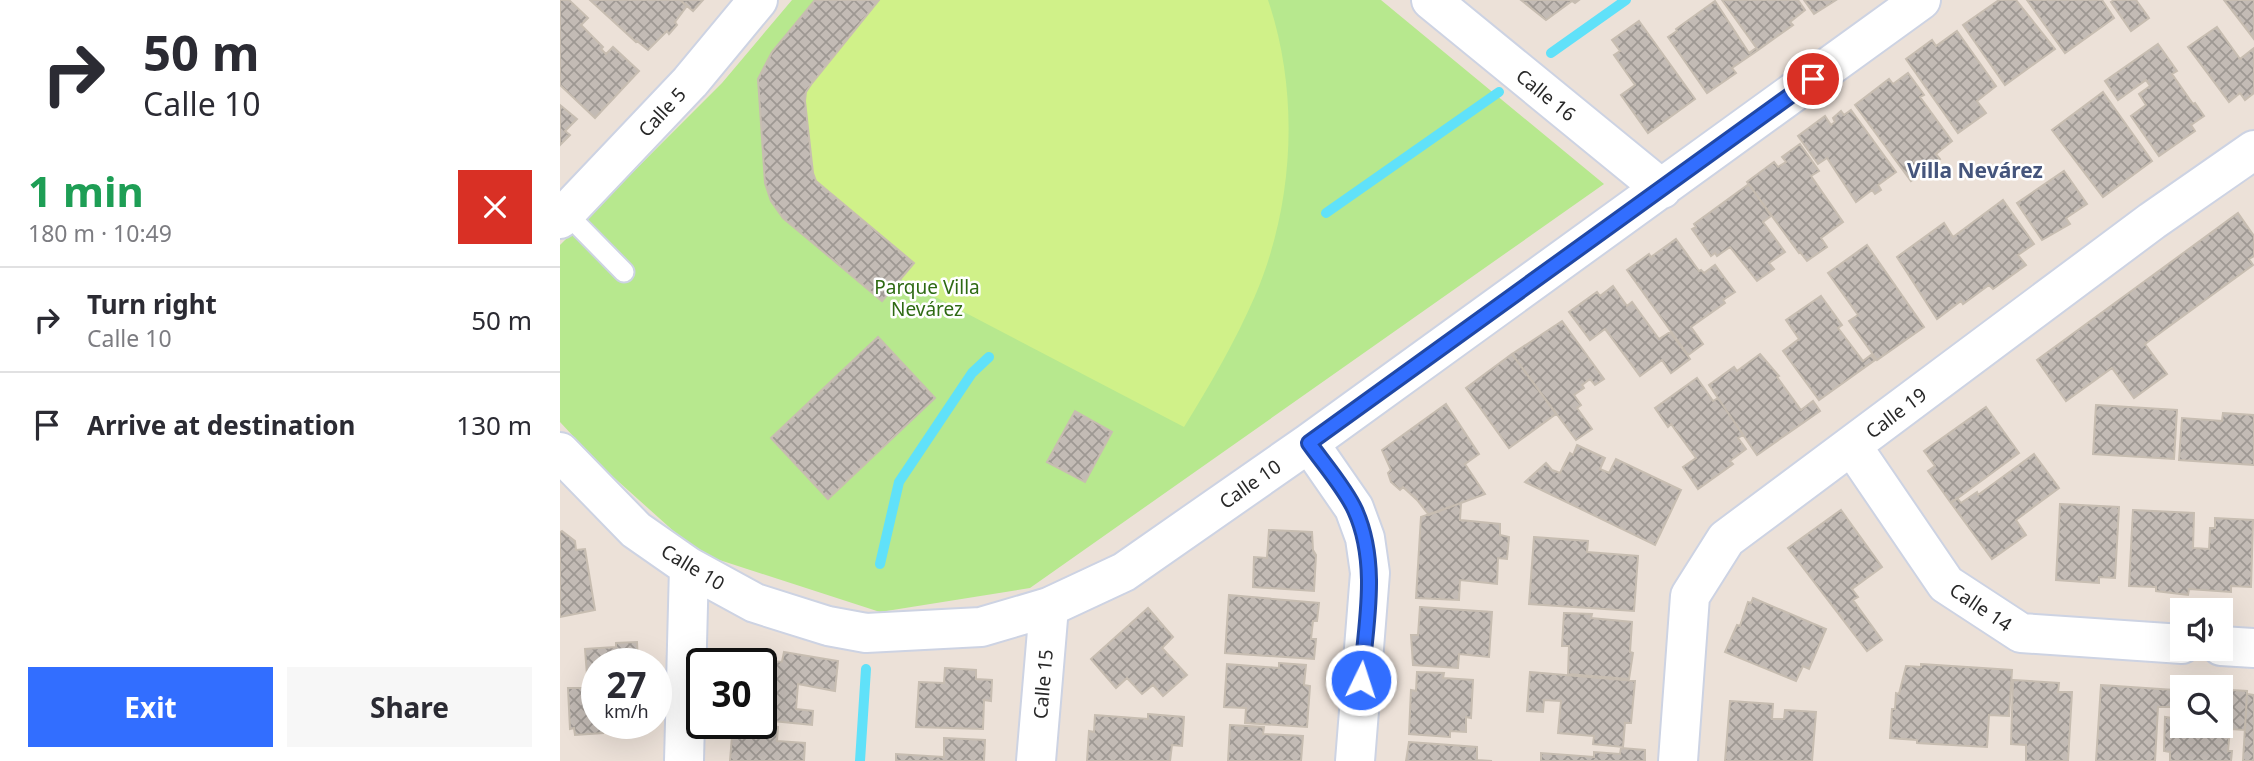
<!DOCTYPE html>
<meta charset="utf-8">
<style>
body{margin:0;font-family:"Noto Sans",sans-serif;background:#f7f7f7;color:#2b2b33;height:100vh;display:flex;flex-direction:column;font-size:26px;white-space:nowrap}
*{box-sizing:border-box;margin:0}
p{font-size:23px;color:#7c7c81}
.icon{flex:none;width:38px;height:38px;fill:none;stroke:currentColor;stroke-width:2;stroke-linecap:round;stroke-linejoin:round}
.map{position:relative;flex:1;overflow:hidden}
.drawer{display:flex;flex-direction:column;background:#fff;width:560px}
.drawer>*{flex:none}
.hud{background:#fff;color:#2b2b33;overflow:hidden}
.controls{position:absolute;left:1610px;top:598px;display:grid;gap:14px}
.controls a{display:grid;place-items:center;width:63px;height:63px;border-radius:0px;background:#fff;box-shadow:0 7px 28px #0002;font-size:35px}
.speed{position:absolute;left:21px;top:648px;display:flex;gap:14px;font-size:35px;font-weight:700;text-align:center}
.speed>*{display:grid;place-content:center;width:91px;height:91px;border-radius:50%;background:#fff;box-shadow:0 7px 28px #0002;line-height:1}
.speed small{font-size:18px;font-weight:400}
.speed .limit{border:4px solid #111;border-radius:10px;background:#fff;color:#111}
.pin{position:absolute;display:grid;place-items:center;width:60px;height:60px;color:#fff;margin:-30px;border:4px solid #fff;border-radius:50%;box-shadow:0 2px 7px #0007}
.me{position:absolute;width:77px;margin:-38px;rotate:4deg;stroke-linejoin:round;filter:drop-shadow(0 0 5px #0008)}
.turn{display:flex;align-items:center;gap:24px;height:147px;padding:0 28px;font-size:32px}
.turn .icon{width:91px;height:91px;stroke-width:2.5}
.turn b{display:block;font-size:49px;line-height:60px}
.round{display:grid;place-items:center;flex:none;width:74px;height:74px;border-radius:0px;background:#f7f7f7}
.headline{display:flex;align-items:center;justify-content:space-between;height:119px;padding:0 28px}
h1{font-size:42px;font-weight:700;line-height:52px;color:#1e9e55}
.primary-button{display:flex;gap:14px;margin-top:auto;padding:14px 28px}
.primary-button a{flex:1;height:80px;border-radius:0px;background:#326eff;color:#fff;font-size:28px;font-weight:700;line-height:80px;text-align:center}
.primary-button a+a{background:#f7f7f7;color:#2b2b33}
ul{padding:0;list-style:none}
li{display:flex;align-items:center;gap:21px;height:105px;padding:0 28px;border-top:2px solid #e1e1e2}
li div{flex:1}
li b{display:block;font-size:26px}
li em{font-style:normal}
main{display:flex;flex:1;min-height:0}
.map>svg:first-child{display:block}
.park{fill:#b7e88e}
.pitch{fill:#d0f189}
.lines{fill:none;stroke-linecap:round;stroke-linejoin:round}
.stream{stroke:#60e1f9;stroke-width:10}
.building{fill:url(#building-cross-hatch);stroke:#c7bdb1;stroke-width:2}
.lane-casing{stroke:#cdd3e3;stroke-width:23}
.street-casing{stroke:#cdd3e3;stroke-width:42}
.lane{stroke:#fff;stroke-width:19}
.street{stroke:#fff;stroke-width:38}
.route-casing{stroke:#2048a6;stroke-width:18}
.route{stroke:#326eff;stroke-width:12}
.labels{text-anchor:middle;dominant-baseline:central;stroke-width:5;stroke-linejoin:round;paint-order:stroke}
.street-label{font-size:19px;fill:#282828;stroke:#fff}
.park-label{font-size:19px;fill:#2e6a13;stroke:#fff}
.neighbourhood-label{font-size:21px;font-weight:bold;fill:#45557c;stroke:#fff}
</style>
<main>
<section class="drawer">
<div class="hud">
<div class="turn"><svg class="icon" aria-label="right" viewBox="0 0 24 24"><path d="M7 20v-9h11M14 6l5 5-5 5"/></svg><div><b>50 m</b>Calle 10</div></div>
</div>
<div class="headline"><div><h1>1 min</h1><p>180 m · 10:49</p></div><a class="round" style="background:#d93025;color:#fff"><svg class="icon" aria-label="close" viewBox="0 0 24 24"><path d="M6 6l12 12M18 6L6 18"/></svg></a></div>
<ul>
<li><svg class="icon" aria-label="right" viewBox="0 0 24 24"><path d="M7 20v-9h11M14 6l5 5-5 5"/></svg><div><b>Turn right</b><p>Calle 10</p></div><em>50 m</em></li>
<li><svg class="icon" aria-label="arrive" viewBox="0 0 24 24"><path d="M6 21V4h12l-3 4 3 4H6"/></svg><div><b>Arrive at destination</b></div><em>130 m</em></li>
</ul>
<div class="primary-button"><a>Exit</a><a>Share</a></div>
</section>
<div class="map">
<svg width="1694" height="761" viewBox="0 0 1694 761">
<defs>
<pattern id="building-cross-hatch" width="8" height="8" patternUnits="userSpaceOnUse" patternTransform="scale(1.75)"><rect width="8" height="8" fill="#c3bbb5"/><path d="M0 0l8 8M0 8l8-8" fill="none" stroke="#9e9893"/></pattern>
</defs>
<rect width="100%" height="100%" fill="#ece1d8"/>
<!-- park -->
<path class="park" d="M232 0H821L1044 184 470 588 320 612 138 553 40 465 0 422V245L162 83Z"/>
<!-- pitch -->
<path class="pitch" d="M255 0H708C740 94 734 205 695 296 675 342 650 385 624 427L341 279 322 301 223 218 211 201 205 183 198 79 212 52Z"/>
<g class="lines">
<!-- stream -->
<path class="stream" d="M991 53 1066 0
M766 213 939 92
M320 564 339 482 412 373 429 357
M300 761 306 669"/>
</g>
<!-- building -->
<path class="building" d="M0 0H9L28 18 21 25 43 47 41 49 46 54 53 47 79 71 35 118 0 85Z
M30 0H120L127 6 115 22 117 25 109 34 107 31 88 50 77 41 76 42Z
M120 0H143L133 11Z
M255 0H319L252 83 246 92 245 101 253 173 256 181 354 263 322 301 223 218 211 201 205 183 198 79 212 52Z
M961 0H1019L1015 3 1012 1 986 20Z
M1162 0H1238L1245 10 1230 22 1233 25 1198 50Z
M1244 0H1276L1254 14Z
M1439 0H1456L1495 49 1445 85 1403 25Z
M1467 0H1542L1554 18 1505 53Z
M1554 0H1576L1589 18 1571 31 1551 2Z
M1664 0H1694V39Z
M1155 1 1189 53 1196 48 1198 50 1172 68 1176 73 1147 93 1108 37 1117 31 1116 29Z
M1079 21 1135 99 1088 133 1061 95 1075 85 1054 55 1060 51 1052 40Z
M1657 27 1680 59 1694 48V93L1685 100 1680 93 1669 102 1628 47Z
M1397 31 1436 86 1417 101 1426 113 1398 133 1346 59 1372 40 1376 46Z
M1598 44 1617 71 1612 74 1633 104 1635 103 1644 116 1631 125 1635 131 1599 156 1571 116 1586 105 1579 94 1590 86 1586 80 1558 100 1545 81Z
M1348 73 1364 95 1360 97 1392 141 1376 154 1380 159 1351 181 1295 105 1329 79 1333 84Z
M1543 92 1592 161 1543 197 1492 130Z
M0 105 17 119 5 131 10 135 0 145Z
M1291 110 1336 172 1318 185 1321 190 1315 194 1312 190 1296 202 1267 158 1258 164 1238 136 1265 116 1271 125 1275 122 1273 118 1281 111 1284 115Z
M1240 144 1259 171 1251 176 1283 222 1261 238 1267 247 1247 261 1240 252 1239 253 1187 182 1214 162 1218 167 1226 162 1222 157Z
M1504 171 1527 204 1506 218 1510 224 1482 240 1457 203Z
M1189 184 1211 216 1203 222 1225 252 1209 263 1214 269 1197 281 1170 247 1157 256 1155 253 1151 256 1132 229 1136 227 1134 224Z
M1443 200 1474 244 1458 255 1466 265 1433 289 1429 285 1403 304 1401 301 1377 319 1337 257 1384 223 1393 237Z
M1678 213 1694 236V256L1689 259 1693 265 1585 344 1607 374 1574 398 1552 368 1506 401 1477 360Z
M1116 239 1139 271 1141 270 1144 273 1155 265 1175 292 1163 300 1165 303 1131 327 1143 344 1128 355 1067 270 1089 254 1091 257Z
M1307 245 1364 327 1317 360 1289 321 1298 315 1268 273Z
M1053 286 1067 306 1072 302 1099 339 1110 332 1130 359 1111 373 1102 360 1080 376 1045 329 1030 340 1009 312 1037 292 1040 296Z
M1261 296 1282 325 1278 328 1303 361 1311 355 1315 360 1259 400 1223 351 1239 339 1226 320Z
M1002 321 1044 379 1035 385 1030 379 1022 385 1024 388 1014 395 1021 405 1017 408 1032 429 1016 440 952 354Z
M318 337 375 398 268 499 211 438Z
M952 354 996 414 949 448 906 388Z
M1200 354 1219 376 1217 377 1241 410 1253 401 1260 411 1197 455 1149 385 1174 367 1177 371Z
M1137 378 1153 401 1158 398 1183 435 1178 438 1186 449 1170 461 1173 464 1138 489 1123 467 1136 458 1111 424 1108 427 1095 408Z
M886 404 919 454 905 464 925 494 869 515 857 500 843 487 840 490 831 482 828 473 831 470 822 450Z
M1536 405 1617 410 1614 459 1533 454Z
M1426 407 1459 453 1391 503 1368 471 1375 466 1364 451Z
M515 411 552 432 525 482 487 462Z
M1663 413 1694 415V465L1619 460 1622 418 1662 421Z
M1017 445 1045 458 1040 469 1049 473 1056 459 1121 490 1095 545 965 482 986 463 992 470 1000 473 1010 453 1013 455Z
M1474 454 1499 488 1456 520 1466 535 1432 559 1391 503 1397 498 1401 503 1417 492 1418 495Z
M901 503 900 520 940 524V535L949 537 947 559 938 558 937 584 900 580 899 600 856 598 861 517Z
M1500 504 1559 507 1555 578 1539 577V583L1496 580Z
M1281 510 1322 567 1292 589 1298 597 1293 600 1322 640 1307 651 1228 548Z
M1573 510 1634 513 1633 548 1649 549 1650 528H1655V518L1693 520 1691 587 1671 586V592L1629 589 1628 595 1596 591V587L1569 586Z
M709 530 752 532 753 550 756 555 754 591 693 587 694 557 707 558Z
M2 531 15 541 16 550 25 549 35 610 0 617V532Z
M974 537 1028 541 1027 552 1078 556 1074 611 969 604Z
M669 595 759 603 757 621H753L751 639H756L754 659 665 653Z
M1193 598 1266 629 1249 669 1243 666 1236 681 1165 652 1177 625 1180 626 1188 602 1191 603Z
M860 607 932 612 929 657 899 654 898 668 853 665 851 635H858Z
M588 608 613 637 602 648 627 675 603 696 593 685 582 694 567 678 556 688 531 659Z
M1004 613 1032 614 1031 618 1072 622 1070 652 1073 653 1069 679 1008 674 1009 646H1002Z
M77 642 78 663H37V723L82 724 42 727 43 733 15 735 14 728 10 729 8 688H28L25 649 56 647V643Z
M224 652 278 661 275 691 238 684 236 709 253 711 252 725 201 720V663H176V657L222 662Z
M719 663 746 665 744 685 750 686 747 727 685 723 686 708 664 707 667 664 719 668Z
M1361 664 1452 670 1449 716 1429 715 1427 747 1357 743V740L1330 738 1332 709H1335L1336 693 1339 694 1346 666 1361 667Z
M385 668 416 670V679L432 680 431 701 424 700 423 729 356 727 359 682 384 683Z
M857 672 884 673 883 678 913 680 911 718 906 717V732L890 731V737L849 734 851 690 856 691Z
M970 672 1075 681 1071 723H1065L1063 747 1033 744 1034 736 998 733 1001 701 984 700 983 712 967 711Z
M1453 680 1499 683 1498 692H1512L1508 761H1466V745L1451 744Z
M1541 685 1614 690 1612 707H1598L1595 761H1536Z
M1614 686 1644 688H1622V726H1661V693L1672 694V690L1687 691 1685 730 1670 729 1668 751H1672L1671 761H1610V752L1604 751 1605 717 1612 718Z
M1687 694 1694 695V761H1683Z
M1170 701 1213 704 1212 719H1224L1225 710 1256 712 1252 761H1165Z
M588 714 624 717 622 746 612 745 610 761H527L529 731 534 732 535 715 588 719Z
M173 724 218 727 217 741 245 743 244 761H170Z
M670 725 704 727 703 734 743 736 741 761H668Z
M384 738 425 740 424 761H336V754L384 757Z
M849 742 917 747V760L932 761H846Z
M1061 748 1085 750V761H981V753L1034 757V752L1060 754Z"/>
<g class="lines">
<defs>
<path id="lane" d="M6 213 64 272"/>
<path id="street" d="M871 0 1102 189
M0 219 130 82 198 0
M749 443 794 508 805 538 810 573 795 761
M1292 446 1386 584 1461 633 1622 644
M0 452 76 530 129 567 195 603 268 626 306 633 421 627 489 607 564 572 749 443 1361 0
M1661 646 1694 648
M124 761 129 567
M476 761 489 607
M1118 761 1130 596 1166 539 1592 221 1694 150"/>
</defs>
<!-- lane casing -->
<use href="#lane" class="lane-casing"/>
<!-- street casing -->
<use href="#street" class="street-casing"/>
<!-- lane -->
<use href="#lane" class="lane"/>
<!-- street -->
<use href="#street" class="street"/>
</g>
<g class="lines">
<defs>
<path id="route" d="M801 680C806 624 819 563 795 510 785 488 763 463 749 443L1253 79"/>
</defs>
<!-- route casing -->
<use href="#route" class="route-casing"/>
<!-- route -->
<use href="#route" class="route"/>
</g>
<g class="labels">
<!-- street labels -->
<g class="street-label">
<text transform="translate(986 95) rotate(39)">Calle 16</text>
<text transform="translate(102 112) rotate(-47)">Calle 5</text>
<text transform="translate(1336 413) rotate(-37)">Calle 19</text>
<text transform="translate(690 484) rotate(-35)">Calle 10</text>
<text transform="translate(133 567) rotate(31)">Calle 10</text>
<text transform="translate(1421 607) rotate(34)">Calle 14</text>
<text transform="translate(483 684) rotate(-85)">Calle 15</text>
</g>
<!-- park labels -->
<g class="park-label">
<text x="367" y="287">Parque Villa<tspan x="367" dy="22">Nevárez</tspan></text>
</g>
<!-- neighbourhood labels -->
<g class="neighbourhood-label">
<text x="1415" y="170">Villa Nevárez</text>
</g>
</g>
</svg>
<div class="controls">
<a><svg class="icon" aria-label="sound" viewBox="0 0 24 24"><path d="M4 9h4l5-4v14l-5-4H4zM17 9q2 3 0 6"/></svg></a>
<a><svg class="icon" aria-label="search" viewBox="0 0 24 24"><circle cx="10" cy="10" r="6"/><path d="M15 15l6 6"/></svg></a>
</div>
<div class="speed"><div>27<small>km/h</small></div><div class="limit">30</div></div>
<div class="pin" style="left:1253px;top:79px;background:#d93025"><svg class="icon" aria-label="arrive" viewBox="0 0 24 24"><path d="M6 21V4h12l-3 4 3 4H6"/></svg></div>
<svg class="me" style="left:801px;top:680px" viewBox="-20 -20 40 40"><circle r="17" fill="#326eff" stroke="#fff" stroke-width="3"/><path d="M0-11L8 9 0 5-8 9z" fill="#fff"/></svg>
</div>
</main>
